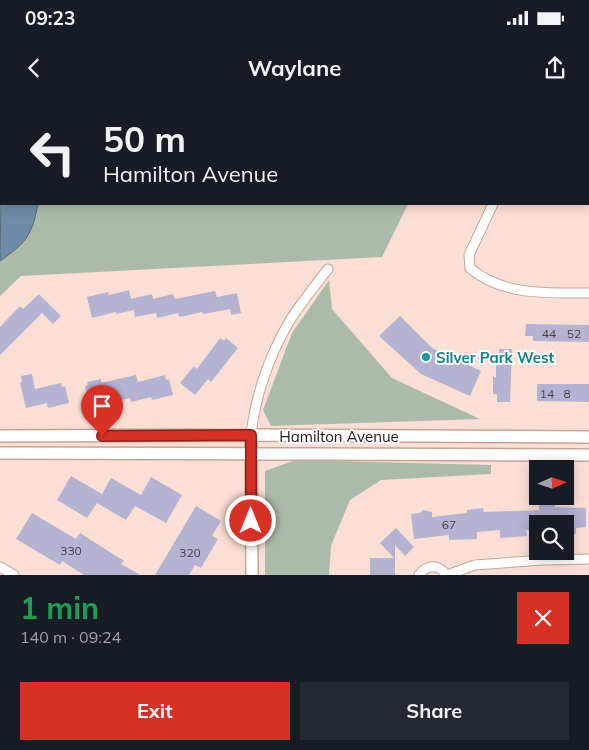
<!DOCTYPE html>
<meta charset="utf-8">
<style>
body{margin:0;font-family:Mulish,sans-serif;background:#242831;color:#f1f3f6;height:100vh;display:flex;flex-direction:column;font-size:19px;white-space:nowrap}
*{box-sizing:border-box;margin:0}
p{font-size:16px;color:#9ea1a6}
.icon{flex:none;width:28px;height:28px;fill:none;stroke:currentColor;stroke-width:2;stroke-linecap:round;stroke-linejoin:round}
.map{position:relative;height:475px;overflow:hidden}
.drawer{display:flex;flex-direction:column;background:#171b24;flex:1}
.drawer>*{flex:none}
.guide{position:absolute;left:0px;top:0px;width:590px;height:105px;box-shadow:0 2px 12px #0003;background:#171b24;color:#f1f3f6;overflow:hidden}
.needle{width:32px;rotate:87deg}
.fabs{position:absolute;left:529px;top:360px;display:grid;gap:10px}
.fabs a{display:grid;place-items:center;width:45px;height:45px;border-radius:0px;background:#171b24;box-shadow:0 2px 12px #0003;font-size:25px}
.pin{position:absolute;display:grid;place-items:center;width:42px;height:42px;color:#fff;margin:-51px -21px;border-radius:50% 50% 50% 0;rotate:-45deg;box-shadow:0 0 5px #0007}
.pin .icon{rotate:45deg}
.me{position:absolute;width:55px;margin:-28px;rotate:0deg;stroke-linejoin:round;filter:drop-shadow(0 0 4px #0008)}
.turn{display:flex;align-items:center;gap:18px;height:105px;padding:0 20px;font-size:22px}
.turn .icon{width:65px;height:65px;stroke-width:2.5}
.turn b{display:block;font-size:35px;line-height:42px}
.round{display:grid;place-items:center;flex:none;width:52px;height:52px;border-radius:0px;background:#242831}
.summary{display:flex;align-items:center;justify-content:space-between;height:85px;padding:0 20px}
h1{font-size:30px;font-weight:700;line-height:38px;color:#1e9e55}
.action{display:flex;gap:10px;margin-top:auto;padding:10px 20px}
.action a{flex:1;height:58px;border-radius:0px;background:#d93025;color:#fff;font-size:20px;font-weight:700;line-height:58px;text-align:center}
.action a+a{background:#242831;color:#f1f3f6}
.status{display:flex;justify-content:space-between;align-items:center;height:35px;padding:0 25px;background:#171b24;direction:ltr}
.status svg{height:14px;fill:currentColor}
header{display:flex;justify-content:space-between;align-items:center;height:65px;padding:0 20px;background:#171b24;font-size:22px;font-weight:700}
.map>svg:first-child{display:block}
.green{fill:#acbba9}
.water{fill:#708ba5;stroke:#596879}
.building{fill:#b4b3d2}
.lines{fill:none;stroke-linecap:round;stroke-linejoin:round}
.minor-casing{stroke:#c6a496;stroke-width:11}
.tertiary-casing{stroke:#c6a496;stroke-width:14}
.minor{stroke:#fff;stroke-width:9}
.tertiary{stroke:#fff;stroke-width:11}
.route-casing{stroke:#8d1f18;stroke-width:12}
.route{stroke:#d93025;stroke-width:9}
.culture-dot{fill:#0f9aa8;stroke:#fff;stroke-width:2}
.labels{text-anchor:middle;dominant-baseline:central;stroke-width:4;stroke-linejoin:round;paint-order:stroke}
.number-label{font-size:12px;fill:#473e42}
.culture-label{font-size:15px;font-weight:bold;fill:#0d838f;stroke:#fff;text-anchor:start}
.street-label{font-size:15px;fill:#231712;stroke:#fff}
</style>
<div class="status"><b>09:23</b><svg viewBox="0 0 49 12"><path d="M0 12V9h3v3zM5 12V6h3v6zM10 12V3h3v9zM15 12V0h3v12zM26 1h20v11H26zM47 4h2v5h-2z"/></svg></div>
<header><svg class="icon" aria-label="back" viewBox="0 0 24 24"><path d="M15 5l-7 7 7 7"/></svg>Waylane<svg class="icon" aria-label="share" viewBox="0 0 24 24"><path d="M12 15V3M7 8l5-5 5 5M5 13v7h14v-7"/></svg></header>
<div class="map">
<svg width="589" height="475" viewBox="0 0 589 475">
<rect width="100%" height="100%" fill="#fcdfd4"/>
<!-- green -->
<path class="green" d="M0 0H461L1 1V104H408L382 157 21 176 0 196Z
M329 180 332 209 392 278 480 319 271 326 263 310 292 233Z
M296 360 491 365V374L381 380 350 400 331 446 329 475H265V371Z"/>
<!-- water -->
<path class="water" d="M1 98V104H38C32 135 27 142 0 161Z"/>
<!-- building -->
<path class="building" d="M129 190 131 199 152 194 153 199 173 194 175 199 215 191 217 197 237 193 241 213 231 215 230 209 203 214 202 212 179 217 178 213 157 218 156 213 135 217 134 210 116 214V212L92 218 87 197 108 192 109 195Z
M39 194 61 216 53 224 42 213 0 255V227L20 206 23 209Z
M400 216 432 248 481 271 470 296 421 274 379 236Z
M526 224 589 225V242L533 241V236H525Z
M220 238 224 241 226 238 238 248 211 282 208 279 195 295 180 283 194 266 197 269Z
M499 249H512L510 302H497V294H493V276L496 278V256H499Z
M32 274 35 289 61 283 62 287 65 286 69 303 48 308 47 303 26 308 20 283 22 282 21 276Z
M136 275 138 282 165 275 166 280 169 279 173 295 152 300 151 297 131 302 130 298 110 303 108 298 89 302 85 286 88 285 87 282 101 279V282H105Z
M537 284H589V302L537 301Z
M71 376 102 394 111 378 141 395 151 377 182 395 166 423 135 406 126 420 97 403 87 418 57 400Z
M539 404H555V407L586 408V427L576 428V434H565V424H536V428H529V430H526L527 436 500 438V430L477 432V439L449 440V435L414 439 411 414 420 413 423 410 432 412V417L467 413V410L483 408 484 412 539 410Z
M196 406 221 421 212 436 218 439 201 468 195 465 189 475H155Z
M32 413 76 439 80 433 124 461 121 464 140 475H84L62 461 60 465 16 439Z
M396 428 414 447 405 456 395 445V475H370V458H394L380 443Z"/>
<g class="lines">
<defs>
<path id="minor" d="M555 1 556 0
M493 104 469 155 470 168C502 196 549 193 589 193
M251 335C255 297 269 256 289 222 300 204 314 187 328 169
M0 467 14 475
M419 475C427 464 439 464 446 475
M447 475 475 465 543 460 589 459"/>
<path id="tertiary" d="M251 335 252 475
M0 336 251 335 589 337
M0 353 589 355"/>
</defs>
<!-- minor casing -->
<use href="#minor" class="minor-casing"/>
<!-- tertiary casing -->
<use href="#tertiary" class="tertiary-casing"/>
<!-- minor -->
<use href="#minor" class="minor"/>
<!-- tertiary -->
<use href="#tertiary" class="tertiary"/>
</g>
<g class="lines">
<defs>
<path id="route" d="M102 336 251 335V421"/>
</defs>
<!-- route casing -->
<use href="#route" class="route-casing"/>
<!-- route -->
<use href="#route" class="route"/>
</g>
<!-- markers -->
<circle class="culture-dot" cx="426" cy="257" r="5"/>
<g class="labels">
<!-- number labels -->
<g class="number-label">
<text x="549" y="233">44</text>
<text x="574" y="233">52</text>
<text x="547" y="293">14</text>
<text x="567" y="293">8</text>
<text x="449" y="424">67</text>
<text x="71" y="450">330</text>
<text x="190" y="452">320</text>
</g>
<!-- culture labels -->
<g class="culture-label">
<text x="436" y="257">Silver Park West</text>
</g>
<!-- street labels -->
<g class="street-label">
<text x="339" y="336">Hamilton Avenue</text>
</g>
</g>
</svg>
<div class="fabs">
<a><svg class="needle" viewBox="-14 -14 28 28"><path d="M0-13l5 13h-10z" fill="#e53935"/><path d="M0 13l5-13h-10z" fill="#9ea1a6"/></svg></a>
<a><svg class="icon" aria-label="search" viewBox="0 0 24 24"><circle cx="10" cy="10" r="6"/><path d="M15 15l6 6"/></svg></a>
</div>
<div class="pin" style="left:102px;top:336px;background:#d93025"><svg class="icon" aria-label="arrive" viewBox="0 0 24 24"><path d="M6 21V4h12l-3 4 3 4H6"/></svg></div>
<svg class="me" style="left:251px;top:421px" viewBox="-20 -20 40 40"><circle r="17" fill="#d93025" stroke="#fff" stroke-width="3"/><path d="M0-11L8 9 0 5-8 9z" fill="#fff"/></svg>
<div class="guide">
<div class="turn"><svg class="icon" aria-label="left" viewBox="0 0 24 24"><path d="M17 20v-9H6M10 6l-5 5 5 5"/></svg><div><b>50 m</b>Hamilton Avenue</div></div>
</div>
</div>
<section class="drawer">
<div class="summary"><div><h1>1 min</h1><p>140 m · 09:24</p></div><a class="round" style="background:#d93025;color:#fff"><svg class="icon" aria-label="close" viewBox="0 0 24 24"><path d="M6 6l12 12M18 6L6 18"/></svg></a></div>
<div class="action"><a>Exit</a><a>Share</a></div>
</section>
